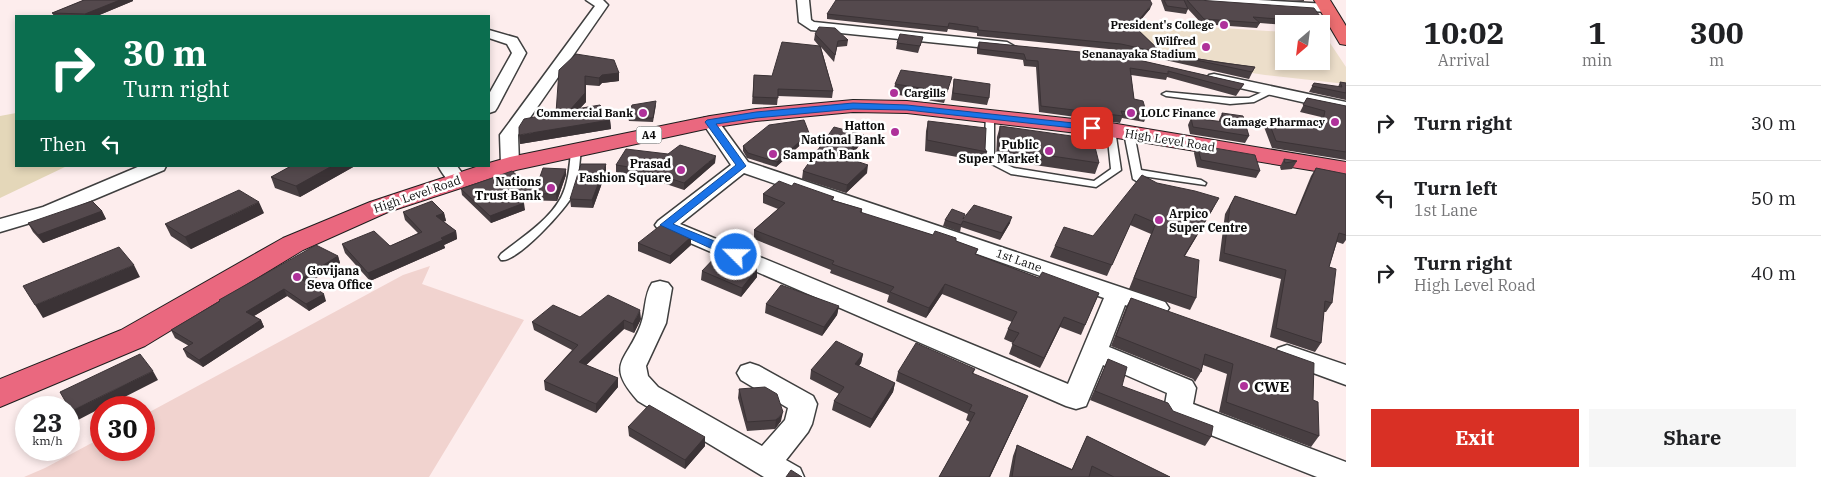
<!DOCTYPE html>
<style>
body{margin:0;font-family:"IBM Plex Serif",serif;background:#f6f6f6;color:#202124;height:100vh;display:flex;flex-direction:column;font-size:19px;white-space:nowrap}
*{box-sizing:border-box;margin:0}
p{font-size:16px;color:#757577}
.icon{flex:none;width:28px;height:28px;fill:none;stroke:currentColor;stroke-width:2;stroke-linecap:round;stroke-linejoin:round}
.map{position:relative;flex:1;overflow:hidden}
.sheet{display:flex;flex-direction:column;background:#fff;width:475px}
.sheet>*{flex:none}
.hud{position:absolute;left:15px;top:15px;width:475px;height:152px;border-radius:0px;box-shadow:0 2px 8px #0003;background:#0b6e4f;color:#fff;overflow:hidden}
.needle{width:32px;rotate:208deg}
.tools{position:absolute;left:1275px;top:15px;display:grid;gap:10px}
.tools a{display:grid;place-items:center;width:55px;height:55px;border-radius:0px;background:#fff;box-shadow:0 2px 8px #0003;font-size:25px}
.speed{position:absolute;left:15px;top:396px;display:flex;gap:10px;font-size:25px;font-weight:700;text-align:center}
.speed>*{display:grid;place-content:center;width:65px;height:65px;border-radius:50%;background:#fff;box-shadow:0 2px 8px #0003;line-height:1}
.speed small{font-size:12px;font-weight:400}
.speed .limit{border:8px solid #d22;background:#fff;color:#111}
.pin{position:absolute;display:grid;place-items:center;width:42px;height:42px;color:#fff;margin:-21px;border-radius:10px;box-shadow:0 2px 8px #0006}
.me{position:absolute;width:55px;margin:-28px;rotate:293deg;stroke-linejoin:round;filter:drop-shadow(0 0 4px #0008)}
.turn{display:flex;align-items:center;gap:18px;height:105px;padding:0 25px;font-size:22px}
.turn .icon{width:65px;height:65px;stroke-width:2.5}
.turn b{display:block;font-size:35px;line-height:42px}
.then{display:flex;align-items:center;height:48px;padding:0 25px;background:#0003;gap:10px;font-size:19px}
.eta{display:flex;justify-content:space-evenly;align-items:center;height:85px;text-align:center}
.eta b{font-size:30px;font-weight:700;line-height:35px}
.action{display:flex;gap:10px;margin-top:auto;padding:10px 25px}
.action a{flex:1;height:58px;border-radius:0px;background:#d93025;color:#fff;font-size:20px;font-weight:700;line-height:58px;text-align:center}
.action a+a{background:#f6f6f6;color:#202124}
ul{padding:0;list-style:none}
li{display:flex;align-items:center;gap:15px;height:75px;padding:0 25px;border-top:1px solid #e0e0e0}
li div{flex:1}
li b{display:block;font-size:19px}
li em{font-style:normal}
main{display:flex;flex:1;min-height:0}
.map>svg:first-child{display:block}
.farmland{fill:#f1d3cf}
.green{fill:#e4d7b9}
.pitch{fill:#ecdeca}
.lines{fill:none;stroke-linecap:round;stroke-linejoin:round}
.service-casing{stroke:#3f3f3f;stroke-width:3}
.minor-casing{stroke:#3f3f3f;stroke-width:3}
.primary-casing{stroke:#1d1d1d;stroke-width:2}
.trunk-casing{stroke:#1d1d1d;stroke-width:2}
.service{fill:#fff;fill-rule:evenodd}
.minor{fill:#fff;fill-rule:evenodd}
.primary{fill:#ec6e71;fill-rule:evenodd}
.trunk{fill:#ea687f;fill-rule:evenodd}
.wall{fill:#483f42}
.shaded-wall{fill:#3b3336}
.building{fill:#54494d;stroke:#3b3336}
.route{fill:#1a73e8;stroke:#114b97}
.poi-dot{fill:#af319a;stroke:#fff;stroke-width:2}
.labels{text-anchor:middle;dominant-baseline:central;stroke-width:5;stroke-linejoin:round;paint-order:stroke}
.far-poi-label{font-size:11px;font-weight:bold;fill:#0c0c0c;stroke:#fff;text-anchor:end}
.shield{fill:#fff;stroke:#555;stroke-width:1}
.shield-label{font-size:11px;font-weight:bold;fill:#0c0c0c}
.poi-label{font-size:12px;font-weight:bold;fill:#0c0c0c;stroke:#fff;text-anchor:end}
.street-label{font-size:12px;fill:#0c0c0c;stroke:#fff}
.near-poi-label{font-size:15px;font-weight:bold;fill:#0c0c0c;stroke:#fff;text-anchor:start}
</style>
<main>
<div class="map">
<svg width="1346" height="477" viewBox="0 0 1346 477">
<rect width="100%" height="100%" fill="#fdeded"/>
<!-- farmland -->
<path class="farmland" d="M430 266 422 284 524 320 429 477H24L45 468 101 438V450H144V415L403 275Z"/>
<!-- green -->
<path class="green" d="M16 113V166H67L0 198V116Z"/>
<!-- pitch -->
<path class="pitch" d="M1146 23 1284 32V61H1321V34H1324L1346 67V84L1265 75 1162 59H1139L1116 33 1136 34Z"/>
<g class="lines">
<defs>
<path id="service" d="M1269 89H1272V93L1254 102 1230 104 1166 96 1162 94 1166 92 1230 98H1249Z
M990 112 994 115V159L1014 168 1094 181 1111 169 1107 130 1111 127 1115 130 1121 170 1096 187 1011 174 984 160 986 115Z
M1129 130 1134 133 1141 170 1201 180 1206 183 1205 185 1142 176 1157 187 1152 190 1133 179 1124 133Z
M576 147 581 150C579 164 579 179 574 193 567 208 517 263 501 260L499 257 501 254C523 236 556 217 565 188 569 176 570 163 571 150Z"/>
<path id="minor" d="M586 0H603L608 5 518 135 519 164 516 168 510 169 504 168 501 164 500 135 595 6Z
M797 0H809L811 20 814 22 1007 42 1014 46 1007 50 811 30 799 22Z
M1194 0H1258L1328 4 1334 8 1328 12 1200 4Z
M489 30 517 38 526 53 497 108 495 111 489 113V94L512 53 507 44 489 38Z
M1214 74 1346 102V112L1209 81 1207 78 1209 75Z
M710 117 716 118 748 162 1165 302 1169 308 1165 314 1157 316 1125 305 1109 347 1192 381 1196 388 1193 404 1346 462V477H1317L1168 418 1164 410 1167 393 1103 365 1086 406 1076 409 1066 406 658 229 655 225 658 221 731 165 702 122 704 118ZM744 173 1104 298 1068 384 680 224Z
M140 166H166L164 170 57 215 0 232V219L43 207Z
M438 166H457L467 180 465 184C450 188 445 177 438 166Z
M660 281 668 283 672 288 666 323 646 366 648 376 658 387 762 446 785 420 788 408 741 380 737 373 741 366 750 363 759 366 813 396 817 404 812 424 808 432 786 460 800 468 804 477H764L638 401C604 363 627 362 641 324 646 310 644 295 652 283Z
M1287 345 1346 365V385L1278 360 1274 354 1278 348Z"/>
<path id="primary" d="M1314 0H1330L1346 26V45L1340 44Z"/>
<path id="trunk" d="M853 100 907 101 1111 123 1346 162V176L1111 137 907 113 853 112 756 121 710 128 516 170 388 212 303 250 145 346 0 407V379L121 330 283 238 370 202 479 166H489V163L510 157 710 116 756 109Z"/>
</defs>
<!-- service casing -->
<use href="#service" class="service-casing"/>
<!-- minor casing -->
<use href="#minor" class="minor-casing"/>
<!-- primary casing -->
<use href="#primary" class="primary-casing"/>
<!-- trunk casing -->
<use href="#trunk" class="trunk-casing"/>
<!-- service -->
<use href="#service" class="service"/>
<!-- minor -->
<use href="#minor" class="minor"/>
<!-- primary -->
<use href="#primary" class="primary"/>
<!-- trunk -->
<use href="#trunk" class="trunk"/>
</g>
<!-- wall -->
<path class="wall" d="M84 0H133V1L97 16H54L52 13Z
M1161 0H1198L1325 23 1322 29 1321 24H1284V25L1260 23 1257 28 1202 24 1188 9 1186 14 1165 11Z
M1278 0H1304V1Z
M1150 9 1135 27 1162 53 1160 59 1119 50 977 36V33L948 29 947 32 827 19V14Z
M815 34 848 40 847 46 837 47 834 62 821 47 833 91 832 98 778 96 777 105 752 104 754 75 772 76 819 46 814 40Z
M923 37 918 53 896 49 897 43Z
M979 42 1121 56 1244 84 1236 96 1167 77 1166 80 1131 75 1134 99 1147 115 1144 122 1122 118 1120 123 1039 112 1036 67 1024 66 1023 60 977 54V48Z
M576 54 619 73V81L602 83 599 86 586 85V102L580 108 610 120 611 129 520 144 556 113Z
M1168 54 1255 67 1249 79 1165 60Z
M954 79 989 98 987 105 951 100Z
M1340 82 1346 83V100L1309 92 1314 83 1338 87Z
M895 84 949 87 944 103 893 94Z
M1307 98 1346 106V160L1272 148 1264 127 1268 120 1318 129 1321 117 1300 112Z
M656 105 653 122 629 121 628 118Z
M1222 113 1249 136 1245 143 1190 134 1188 125 1191 118 1219 122V120Z
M928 121 985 149 987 152 984 162 925 151 926 131Z
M1000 126 1099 163 1095 174 1001 160 996 158 997 137Z
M809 133 808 138 776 167 747 158 743 151V146Z
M864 135 862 142 849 159 867 173 846 193 802 179 803 171Z
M1197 145 1260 171 1256 178 1197 167 1194 153Z
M1284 159 1297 161 1292 169 1281 170 1280 167Z
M715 163 684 190 642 176 616 172V165Z
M291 166H355L300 197 275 188 271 177Z
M1316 168 1346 174V240L1343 244 1337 242 1329 267 1332 303 1326 312H1324L1321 343 1315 352 1270 337 1281 279 1219 261 1225 214 1235 196 1295 215 1311 176Z
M606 172 593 208 571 207 570 199Z
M566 175 557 201 519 200 525 210 491 223 462 195 461 189 535 191Z
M1157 183 1213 209 1185 256 1196 298 1190 310 1129 289 1151 234 1130 225 1107 276 1050 257 1055 246 1093 236Z
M792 186 834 197 833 200 862 209V213L933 235 956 241 978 249 976 254 1039 278 1099 293 1081 335 1060 327 1040 368 1009 354 1013 343 1004 339 1008 329 1012 322 942 294 926 318 887 302 889 295 830 273 831 270 754 239V230L778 209 763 203V194Z
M102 211 106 219 43 243 33 232 28 223Z
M403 212 444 213 446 221H443L456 231 457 239 444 245 445 248 370 281 345 253 342 244 390 246 418 233 405 220Z
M264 213 191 249 171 236 165 224Z
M964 218 1010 223 1000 240 961 227 960 232 943 226 945 220Z
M691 237V245L670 264 638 251V243Z
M338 256 340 263 308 283 326 301 309 311 287 296 254 316 261 320 264 327 203 367 187 357 183 349 189 346 175 338 171 330 219 302V300Z
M702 271 757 277 741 297 701 280Z
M1131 298 1313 400 1319 436 1311 447 1219 412 1227 374 1203 365 1201 372 1195 382 1193 379 1111 346 1126 307Z
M766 304 839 306 837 315 822 336 765 313Z
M580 317 641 319 634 333 624 329 586 365 618 378V387L596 413 545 390 544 381 572 350 534 330 532 322Z
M863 354 861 363 859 366 895 383 893 392 870 428 832 410 834 401 839 394 810 379 811 370Z
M1108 359 1122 386 1173 411 1211 437 1205 446 1090 400Z
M975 369 973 374 1024 405 990 477H939L970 422 966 420 968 414 896 381 898 372Z
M739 389 781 421 775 429 747 431 738 398Z
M628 427 705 437V446L685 469 629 436Z
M1087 436 1170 477H1009L1013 456 1017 445 1072 469Z"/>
<!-- shaded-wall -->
<path class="shaded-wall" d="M120 0H133V1L97 16H86L85 14Z
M1152 4 1150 9 1131 31 1134 26Z
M619 73V81L602 83 599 86V78L602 75Z
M585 76 586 102 570 119V110Z
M610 120 611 129 520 144 519 135Z
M809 133 808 138 776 167 777 162Z
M864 135 862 142 843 165 844 157Z
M716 156 715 163 684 190V183Z
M606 164V172L593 208 592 200Z
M868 165 867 173 846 193 847 185Z
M332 166H355L300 197 296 186Z
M566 169V175L557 201 556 194Z
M1219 198 1213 209 1178 267 1184 256Z
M259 202 264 213 191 249 185 237Z
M524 203 525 210 491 223 490 216Z
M102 211 106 219 43 243 38 235Z
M444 213 446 221 437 224 436 216Z
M1012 217 1010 223 1000 240 1002 233Z
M456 231 457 239 444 245 445 248 370 281 368 273Z
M691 237V245L670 264V256Z
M338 256 340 263 303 286 301 279Z
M134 265 140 277 43 318 35 305Z
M757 269V277L741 297 742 288Z
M945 284 942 294 926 318 929 308Z
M284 289 287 296 249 319 246 312Z
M324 294 326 301 309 311 306 304Z
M839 306 837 315 822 336 824 327Z
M640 310 641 319 634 333 633 324Z
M1064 317 1060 327 1040 368 1044 358Z
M261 320 264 327 203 367 199 360Z
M624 320V329L580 371 579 362Z
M863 354 861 363 853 373 855 364Z
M153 371 158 380 103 408H101L78 420 71 411Z
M618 378V387L596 413V404Z
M895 383 893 392 870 428 872 419Z
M1028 396 990 477H989Z
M783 412 781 421 775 429 776 420Z
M705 437V446L685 469V460Z"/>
<!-- building -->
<path class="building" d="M84 0H120L85 14 52 13Z
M836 0H1150L1152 4 1134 26 1162 53 1121 44 978 30V27L949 23 948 27 827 14Z
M1164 0H1184L1188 9 1167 6Z
M1187 0H1198L1314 8 1325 23 1253 17 1260 23 1204 19Z
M819 27 835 28 848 40 838 41 835 55 815 34Z
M900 34 923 37 920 46 897 43Z
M782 42 820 46 833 91 778 89V98L753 97 754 75 772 76Z
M979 42 1121 56 1244 84 1239 90 1168 71V74L1130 68 1134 99 1143 101 1147 115 1121 111 1123 116 1041 106 1038 61 1026 60 1024 54 979 49Z
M576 54 614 60 619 73 602 75 599 78 585 76V93L570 110 600 105 610 120 519 135V127L524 119 556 113 559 70Z
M1168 54 1223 63 1255 67 1252 72Z
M901 70 952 77 947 92 895 84Z
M954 79 990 84 989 98 953 93Z
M1340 82 1346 83V93L1312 86 1314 83 1342 87Z
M1307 98 1346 106V152L1276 141 1268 120 1321 129 1325 111 1303 105Z
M656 101 653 118H628L632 105Z
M1222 113 1243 116 1249 136 1193 127 1191 118 1225 122Z
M804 120 809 133 777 162 748 153 743 146 769 125Z
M928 121 986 128 985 149 987 152 927 140Z
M1000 126 1093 139 1099 163 1004 149 999 147Z
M834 127 864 135 844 157 868 165 847 185 803 171Z
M680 145 716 156 684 183 642 169 616 165 626 149 668 154Z
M1197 145 1255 155 1260 171 1201 160Z
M1284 159 1297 161 1285 163Z
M581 164H606L592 200 570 199Z
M291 166H332L296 186 271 177Z
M543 168 566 169 556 194 512 193 524 203 490 216 461 189 512 171 535 191Z
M1316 168 1346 174V235L1339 233 1329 267 1336 269 1332 303 1325 301 1321 343 1276 328 1286 270 1224 253 1230 206 1235 196 1296 215Z
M1142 175 1157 183 1195 191 1219 198 1184 256 1199 260 1196 298 1134 278 1156 223 1135 214 1112 265 1055 246 1064 227 1093 236Z
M779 181 792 186 794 183 834 197 831 200 862 209 860 212 933 235 935 231 956 238V241L978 249 975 254 1039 278 1042 272 1099 293 1085 325 1064 317 1044 358 1012 344 1019 333 1008 329 1017 312 945 284 929 308 890 292 894 287 832 264 834 261 754 230 785 203 763 194Z
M239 190 259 202 185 237 165 224Z
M92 201 102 211 38 235 28 223Z
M432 201 444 213 436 216 456 231 441 238 443 240 368 273 342 244 374 231 390 246 422 232 403 212Z
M974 205 1012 217 1002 233 963 221 961 225 945 220 952 209 965 214 963 219Z
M661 225 691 237 670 256 638 243Z
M316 245 338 256 301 279 324 294 306 304 284 289 246 312 261 320 199 360 183 349 193 343 171 330 220 301 219 300Z
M119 247 134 265 35 305 23 286Z
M720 252 757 269 742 288 702 271Z
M781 285 839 306 824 327 766 304Z
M608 295 640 310 633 324 624 320 579 362 618 378 596 404 544 381 578 345 532 322 553 305 580 317Z
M1131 298 1314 363 1313 400 1318 402 1319 436 1226 402 1233 364 1205 354 1201 372 1199 369 1116 336Z
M836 341 863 354 855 364 895 383 872 419 834 401 844 387 811 370Z
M916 343 975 369 972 373 1028 396 989 477H939L975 413 969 411 972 405 898 372Z
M140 354 153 371 71 411 60 392Z
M1108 359 1127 367 1122 386 1168 403 1173 411 1213 426 1211 437 1095 391Z
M765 387 777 394 783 412 776 420 747 422 739 389Z
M649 405 705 437 685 460 628 427Z
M1087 436 1170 477H1114L1092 466 1089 477H1012L1017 445 1072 470Z
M791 470 802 477H786Z"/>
<!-- route -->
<path class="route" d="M853 103 907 105 1092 125 1096 128 1092 130 907 110 853 109 756 118 716 124 746 166 673 224 741 252 742 255 736 259 732 258 660 225 736 165 705 122 707 120 756 112Z"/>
<!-- markers -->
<g class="poi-dot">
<circle cx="1224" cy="25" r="5"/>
<circle cx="1206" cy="47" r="5"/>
<circle cx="894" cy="93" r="5"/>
<circle cx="643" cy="113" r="5"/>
<circle cx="1131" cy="113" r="5"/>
<circle cx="1335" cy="122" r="5"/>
<circle cx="895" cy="132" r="5"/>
<circle cx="1049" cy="151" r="5"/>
<circle cx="773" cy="154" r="5"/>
<circle cx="681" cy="170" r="5"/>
<circle cx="551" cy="188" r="5"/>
<circle cx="1159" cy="220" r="5"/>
<circle cx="297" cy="277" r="5"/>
<circle cx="1244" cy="386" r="5"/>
</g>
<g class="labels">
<!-- far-poi labels -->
<g class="far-poi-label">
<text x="1214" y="25">President's College</text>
<text x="1196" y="41">Wilfred<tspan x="1196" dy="13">Senanayaka Stadium</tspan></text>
<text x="904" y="93" text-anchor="start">Cargills</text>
<text x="633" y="113">Commercial Bank</text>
<text x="1141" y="113" text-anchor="start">LOLC Finance</text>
<text x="1325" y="122">Gamage Pharmacy</text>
</g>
<!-- shield labels -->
<rect class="shield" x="636.5" y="126.5" width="25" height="17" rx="4"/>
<g class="shield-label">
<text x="649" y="135">A4</text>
</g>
<!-- poi labels -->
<g class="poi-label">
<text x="885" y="125">Hatton<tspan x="885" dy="14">National Bank</tspan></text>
<text x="1039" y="144">Public<tspan x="1039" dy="14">Super Market</tspan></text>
<text x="783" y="154" text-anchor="start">Sampath Bank</text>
<text x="671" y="163">Prasad<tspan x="671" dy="14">Fashion Square</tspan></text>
<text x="541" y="181">Nations<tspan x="541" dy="14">Trust Bank</tspan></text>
<text x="1169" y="213" text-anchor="start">Arpico<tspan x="1169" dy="14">Super Centre</tspan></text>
<text x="307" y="270" text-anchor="start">Govijana<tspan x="307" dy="14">Seva Office</tspan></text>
</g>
<!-- street labels -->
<g class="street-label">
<text transform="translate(1170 140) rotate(9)">High Level Road</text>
<text transform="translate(417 194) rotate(-19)">High Level Road</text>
<text transform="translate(1019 260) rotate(19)">1st Lane</text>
</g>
<!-- near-poi labels -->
<g class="near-poi-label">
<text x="1254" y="386">CWE</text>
</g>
</g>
</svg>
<div class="tools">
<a><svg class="needle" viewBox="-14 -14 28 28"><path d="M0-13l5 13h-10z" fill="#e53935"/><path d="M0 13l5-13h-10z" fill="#757577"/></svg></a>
</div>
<div class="speed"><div>23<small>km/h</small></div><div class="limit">30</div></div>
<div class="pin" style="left:1092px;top:128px;background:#d93025"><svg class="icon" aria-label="arrive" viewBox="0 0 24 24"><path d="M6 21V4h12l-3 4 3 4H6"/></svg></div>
<svg class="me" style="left:736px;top:255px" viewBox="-20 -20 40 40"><circle r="17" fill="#1a73e8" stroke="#fff" stroke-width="3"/><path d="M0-11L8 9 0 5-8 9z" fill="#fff"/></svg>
<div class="hud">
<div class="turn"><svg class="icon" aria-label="right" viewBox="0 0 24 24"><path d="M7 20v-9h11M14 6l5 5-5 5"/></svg><div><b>30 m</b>Turn right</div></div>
<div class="then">Then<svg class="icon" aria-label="left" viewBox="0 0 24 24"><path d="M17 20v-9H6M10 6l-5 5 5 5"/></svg></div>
</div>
</div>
<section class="sheet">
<div class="eta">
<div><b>10:02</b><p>Arrival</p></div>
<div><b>1</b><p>min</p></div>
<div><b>300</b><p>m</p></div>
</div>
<ul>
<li><svg class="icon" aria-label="right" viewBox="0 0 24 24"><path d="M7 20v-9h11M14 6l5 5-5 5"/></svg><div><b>Turn right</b></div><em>30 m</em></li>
<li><svg class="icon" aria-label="left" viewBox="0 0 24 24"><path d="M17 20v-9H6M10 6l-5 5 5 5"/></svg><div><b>Turn left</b><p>1st Lane</p></div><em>50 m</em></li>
<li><svg class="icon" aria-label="right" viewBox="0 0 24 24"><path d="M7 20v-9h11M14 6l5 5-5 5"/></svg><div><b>Turn right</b><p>High Level Road</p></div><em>40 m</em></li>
</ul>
<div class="action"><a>Exit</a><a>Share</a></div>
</section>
</main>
